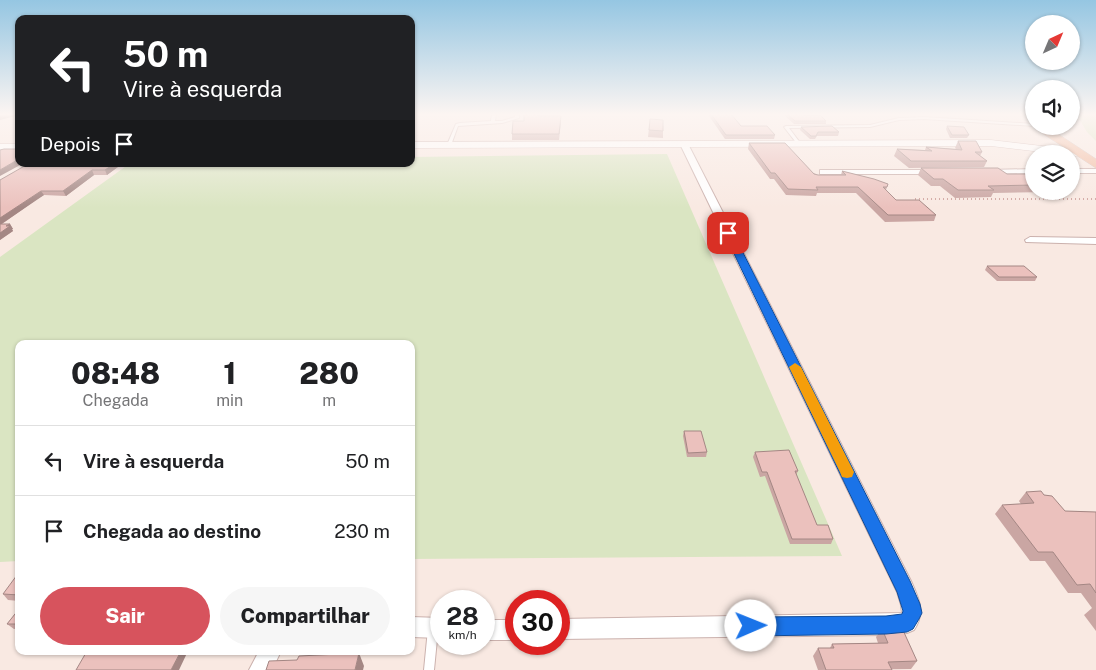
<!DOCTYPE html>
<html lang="pt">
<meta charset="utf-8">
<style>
body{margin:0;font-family:"Public Sans",sans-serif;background:#f6f6f6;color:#202124;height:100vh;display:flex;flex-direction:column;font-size:19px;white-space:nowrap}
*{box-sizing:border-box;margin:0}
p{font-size:16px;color:#757577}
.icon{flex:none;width:28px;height:28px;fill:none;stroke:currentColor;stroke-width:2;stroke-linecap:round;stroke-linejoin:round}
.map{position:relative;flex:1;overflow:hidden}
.details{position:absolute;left:15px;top:340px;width:400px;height:315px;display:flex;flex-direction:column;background:#fff;border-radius:10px;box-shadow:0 1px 4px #0004}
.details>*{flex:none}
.banner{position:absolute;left:15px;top:15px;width:400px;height:152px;border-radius:10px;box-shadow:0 1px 4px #0004;background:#202124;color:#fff;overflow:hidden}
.needle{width:32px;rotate:44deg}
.controls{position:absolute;left:1025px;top:15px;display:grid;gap:10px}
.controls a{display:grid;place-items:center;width:55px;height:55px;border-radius:50%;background:#fff;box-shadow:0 1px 4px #0004;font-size:25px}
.speed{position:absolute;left:430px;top:590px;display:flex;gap:10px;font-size:25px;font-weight:700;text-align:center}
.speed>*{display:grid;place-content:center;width:65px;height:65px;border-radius:50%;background:#fff;box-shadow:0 1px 4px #0004;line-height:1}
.speed small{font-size:12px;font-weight:400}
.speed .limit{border:8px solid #d22;background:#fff;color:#111}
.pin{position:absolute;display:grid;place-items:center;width:42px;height:42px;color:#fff;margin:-21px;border-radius:10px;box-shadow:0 2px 8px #0006}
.me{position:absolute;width:55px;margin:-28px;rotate:89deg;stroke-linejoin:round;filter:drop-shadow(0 0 4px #0008)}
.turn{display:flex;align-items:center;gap:18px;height:105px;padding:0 25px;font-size:22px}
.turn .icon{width:65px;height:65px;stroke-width:2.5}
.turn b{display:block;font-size:35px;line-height:42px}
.then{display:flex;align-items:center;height:48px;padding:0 25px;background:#0003;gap:10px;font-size:19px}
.eta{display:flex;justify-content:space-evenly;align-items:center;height:85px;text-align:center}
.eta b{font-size:30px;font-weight:800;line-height:35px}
.primary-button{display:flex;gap:10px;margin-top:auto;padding:10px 25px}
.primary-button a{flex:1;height:58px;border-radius:30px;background:#d7535d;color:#fff;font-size:20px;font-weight:800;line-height:58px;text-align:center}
.primary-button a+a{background:#f6f6f6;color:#202124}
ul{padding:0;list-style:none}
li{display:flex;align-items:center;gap:15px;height:70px;padding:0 25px;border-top:1px solid #e0e0e0}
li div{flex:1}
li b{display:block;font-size:19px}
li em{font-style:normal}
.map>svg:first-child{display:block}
.green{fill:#dae5c2}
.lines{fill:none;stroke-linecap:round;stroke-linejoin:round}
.service-casing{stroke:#cbb1ad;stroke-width:2}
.minor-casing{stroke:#cbb1ad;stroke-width:2}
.tertiary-casing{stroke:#cbb1ad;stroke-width:1}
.primary-casing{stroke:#d1c6c5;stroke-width:1}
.path{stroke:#d0a5a0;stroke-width:2;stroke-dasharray:1 3;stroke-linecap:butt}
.service{fill:#fff;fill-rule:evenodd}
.minor{fill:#fff;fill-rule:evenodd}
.tertiary{fill:#fff;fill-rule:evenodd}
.primary{fill:#f1bba1;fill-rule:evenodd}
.wall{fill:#caa6a3}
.shaded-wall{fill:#a48784}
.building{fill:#ebc1bd;stroke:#a48784}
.route{fill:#1a73e8;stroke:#114b97}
.slow{fill:#f59e0b}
</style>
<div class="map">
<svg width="1096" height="670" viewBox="0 0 1096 670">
<rect width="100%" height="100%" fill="#f9e9e2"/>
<!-- green -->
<path class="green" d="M1076 114H1096V141L1087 132Z
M667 154 842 556 411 559V344H19V561L0 562V257L129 164H411V157Z"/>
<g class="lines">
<defs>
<path id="service" d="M492 114H496L495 121H502L515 117V114H519V118L502 123 458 126 451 145 448 146 447 145 456 124 460 123 491 121Z
M924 117 1034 124V126L924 119 899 120 870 127 789 128 801 144 799 145H798L784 127 786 126 870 125 899 118Z
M433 624 437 625 438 629 434 670H424L428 629 429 625Z"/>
<path id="minor" d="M681 142 688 144 911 581C919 599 926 612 914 630L907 633 886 635 559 639V619L902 613 901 605 897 592 680 144Z
M1034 169V173L988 174 984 172 988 170Z
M1071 169H1096V173H1071Z
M820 170H935L939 172 935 174H820Z
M1030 237 1096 238V244L1026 242 1025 240Z
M411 617 441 618V638L411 637Z
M484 620H516V640H484Z
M259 651H281L272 670H249Z"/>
<path id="tertiary" d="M991 140 1076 150 1081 153 1076 156 991 146 411 148V142Z
M0 144H19V150H0Z"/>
<path id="primary" d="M1034 125V126H1046L1096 159V168L1034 128 1033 126Z"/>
</defs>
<!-- service casing -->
<use href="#service" class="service-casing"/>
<!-- minor casing -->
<use href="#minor" class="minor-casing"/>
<!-- tertiary casing -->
<use href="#tertiary" class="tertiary-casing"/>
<!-- primary casing -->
<use href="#primary" class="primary-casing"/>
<!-- path -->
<path class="path" d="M915 199H1096"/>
<!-- service -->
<use href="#service" class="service"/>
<!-- minor -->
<use href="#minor" class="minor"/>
<!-- tertiary -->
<use href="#tertiary" class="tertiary"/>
<!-- primary -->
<use href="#primary" class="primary"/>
</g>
<!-- wall -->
<path class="wall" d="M539 114 538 116 561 122 559 140H512V134L524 121Z
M710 114H731L741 126 775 135 774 139H725L709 116Z
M783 114H803L804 115 826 121V124H794Z
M650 119 663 131V138L648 137Z
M947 126 969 135 967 138H950L946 129Z
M801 127 839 132 838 136H817L815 139H810L800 130Z
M958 141 982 152 980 156 987 161 984 167 909 168 894 156 897 149 925 150 926 147 956 149 955 148Z
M749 143 818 175H841L842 171 887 187 886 190 896 200 936 215 934 221 885 222 856 193H817L816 196 786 195 774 179H770L748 149Z
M122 164 107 175H94L66 196 44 195 37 199 2 224H10L13 229H12L13 231 0 240V180Z
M921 168 1007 174H1034V191H1054L1053 192 993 193 991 197 955 198 940 186H931L918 175Z
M987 266 1037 277 1035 281H997L985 270Z
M684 431 707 452 706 457H687L683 436Z
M755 452 798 471 796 475 817 525 833 539 831 544H790L765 476 760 477 753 457Z
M1026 492 1044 495 1065 511 1096 512V631L1084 615 1092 608 1081 593H1068L1045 561H1030L995 514 1002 505 1021 504 1019 501Z
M19 576V601L8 600 3 594Z
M19 609V629H14L7 624Z
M882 629 917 661 911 669 818 670 813 656 818 648H830L832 644 878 643 876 637Z"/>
<!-- shaded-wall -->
<path class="shaded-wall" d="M5 114H19V115L0 120V115Z
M19 159V164H22L0 176V170Z
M114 164H122L107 175 105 170Z
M92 170 94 175 66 196 63 191Z
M41 191 44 195 0 225V218Z
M10 224 13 229H12L13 231 0 240V233L6 226Z
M181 651H188L179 670H171Z
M359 653 364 666 363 670H355Z"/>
<!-- building -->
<path class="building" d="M524 114H538V116H561L559 134H512L513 121H524Z
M711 114H731L741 126H767L775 135H726Z
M787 114H803L804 115H820L826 121H795Z
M650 119 663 120V131L649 130Z
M832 126 839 132H818L816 136H811L801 127Z
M947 126 964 127 969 135H952Z
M958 141H976L982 152H975L987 161H911L897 149 932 151 926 147 962 150Z
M749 143H785L814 174 818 175H846L842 171 874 179 888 184 887 187H883L896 200H919L936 215H888L858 187H816L818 190 788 189 775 173H771Z
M4 149H19V159L0 170V150Z
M28 164H114L105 170H92L63 191H41L0 218V180Z
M921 168H998L1007 174H1034V185L988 186 994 190H958L943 179H934Z
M0 224H10L6 226H10L0 233Z
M987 266H1024L1037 277H999Z
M684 431H701L707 452 688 453Z
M789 450 798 471H795L817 525H828L833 539H792L767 472H762L755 452Z
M1041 491 1044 495 1052 496 1065 511 1096 512V593L1090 584 1077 585 1053 552H1038L1002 505 1034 503 1026 492Z
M17 575 19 576V595L3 594Z
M19 609V624H7Z
M902 628 917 661 888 662 892 670H826L818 648H834L832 644 888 643 882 629Z
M87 651H181L171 670H76Z
M359 653 355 670H266L269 661 297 660 299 656Z"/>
<!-- sky -->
<linearGradient id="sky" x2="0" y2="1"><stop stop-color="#95c6e2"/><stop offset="0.55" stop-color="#fcf5f2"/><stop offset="1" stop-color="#fcf5f2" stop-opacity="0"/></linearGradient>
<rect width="1096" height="208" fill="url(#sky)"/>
<!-- route -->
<path class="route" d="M728 230 733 233 910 581 920 604 922 613 919 619 913 629 907 632 886 634 751 636 745 633 742 626 745 620 751 617 886 616 902 614 903 611 897 592 724 233Z"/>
<!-- slow -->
<path class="slow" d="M795 363 801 367 854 472 852 477 847 478 842 477 840 472 789 367Z"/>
</svg>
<div class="controls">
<a><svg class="needle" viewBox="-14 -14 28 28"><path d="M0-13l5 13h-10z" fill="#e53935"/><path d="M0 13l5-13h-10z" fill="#757577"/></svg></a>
<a><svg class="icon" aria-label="sound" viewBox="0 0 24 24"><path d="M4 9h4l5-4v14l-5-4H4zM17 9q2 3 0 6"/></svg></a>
<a><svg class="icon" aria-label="layers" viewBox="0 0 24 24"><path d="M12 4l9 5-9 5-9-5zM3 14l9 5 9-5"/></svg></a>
</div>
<div class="speed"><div>28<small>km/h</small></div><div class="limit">30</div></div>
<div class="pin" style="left:728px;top:233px;background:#d93025"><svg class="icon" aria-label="arrive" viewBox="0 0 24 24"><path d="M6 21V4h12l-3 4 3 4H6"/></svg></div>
<svg class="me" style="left:751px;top:626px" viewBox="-20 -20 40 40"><circle r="19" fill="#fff"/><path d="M0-13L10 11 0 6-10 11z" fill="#1a73e8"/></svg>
<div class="banner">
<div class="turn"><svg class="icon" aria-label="left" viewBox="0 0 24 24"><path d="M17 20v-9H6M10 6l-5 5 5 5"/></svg><div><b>50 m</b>Vire à esquerda</div></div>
<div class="then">Depois<svg class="icon" aria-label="arrive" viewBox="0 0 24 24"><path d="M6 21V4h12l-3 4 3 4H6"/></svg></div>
</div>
<section class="details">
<div class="eta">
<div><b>08:48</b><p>Chegada</p></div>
<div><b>1</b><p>min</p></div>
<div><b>280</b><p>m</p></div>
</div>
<ul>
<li><svg class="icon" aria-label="left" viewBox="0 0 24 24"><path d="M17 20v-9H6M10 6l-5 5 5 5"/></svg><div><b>Vire à esquerda</b></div><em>50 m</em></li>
<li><svg class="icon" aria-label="arrive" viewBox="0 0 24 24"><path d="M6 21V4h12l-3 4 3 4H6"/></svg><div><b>Chegada ao destino</b></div><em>230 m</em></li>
</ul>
<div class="primary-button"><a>Sair</a><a>Compartilhar</a></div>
</section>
</div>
